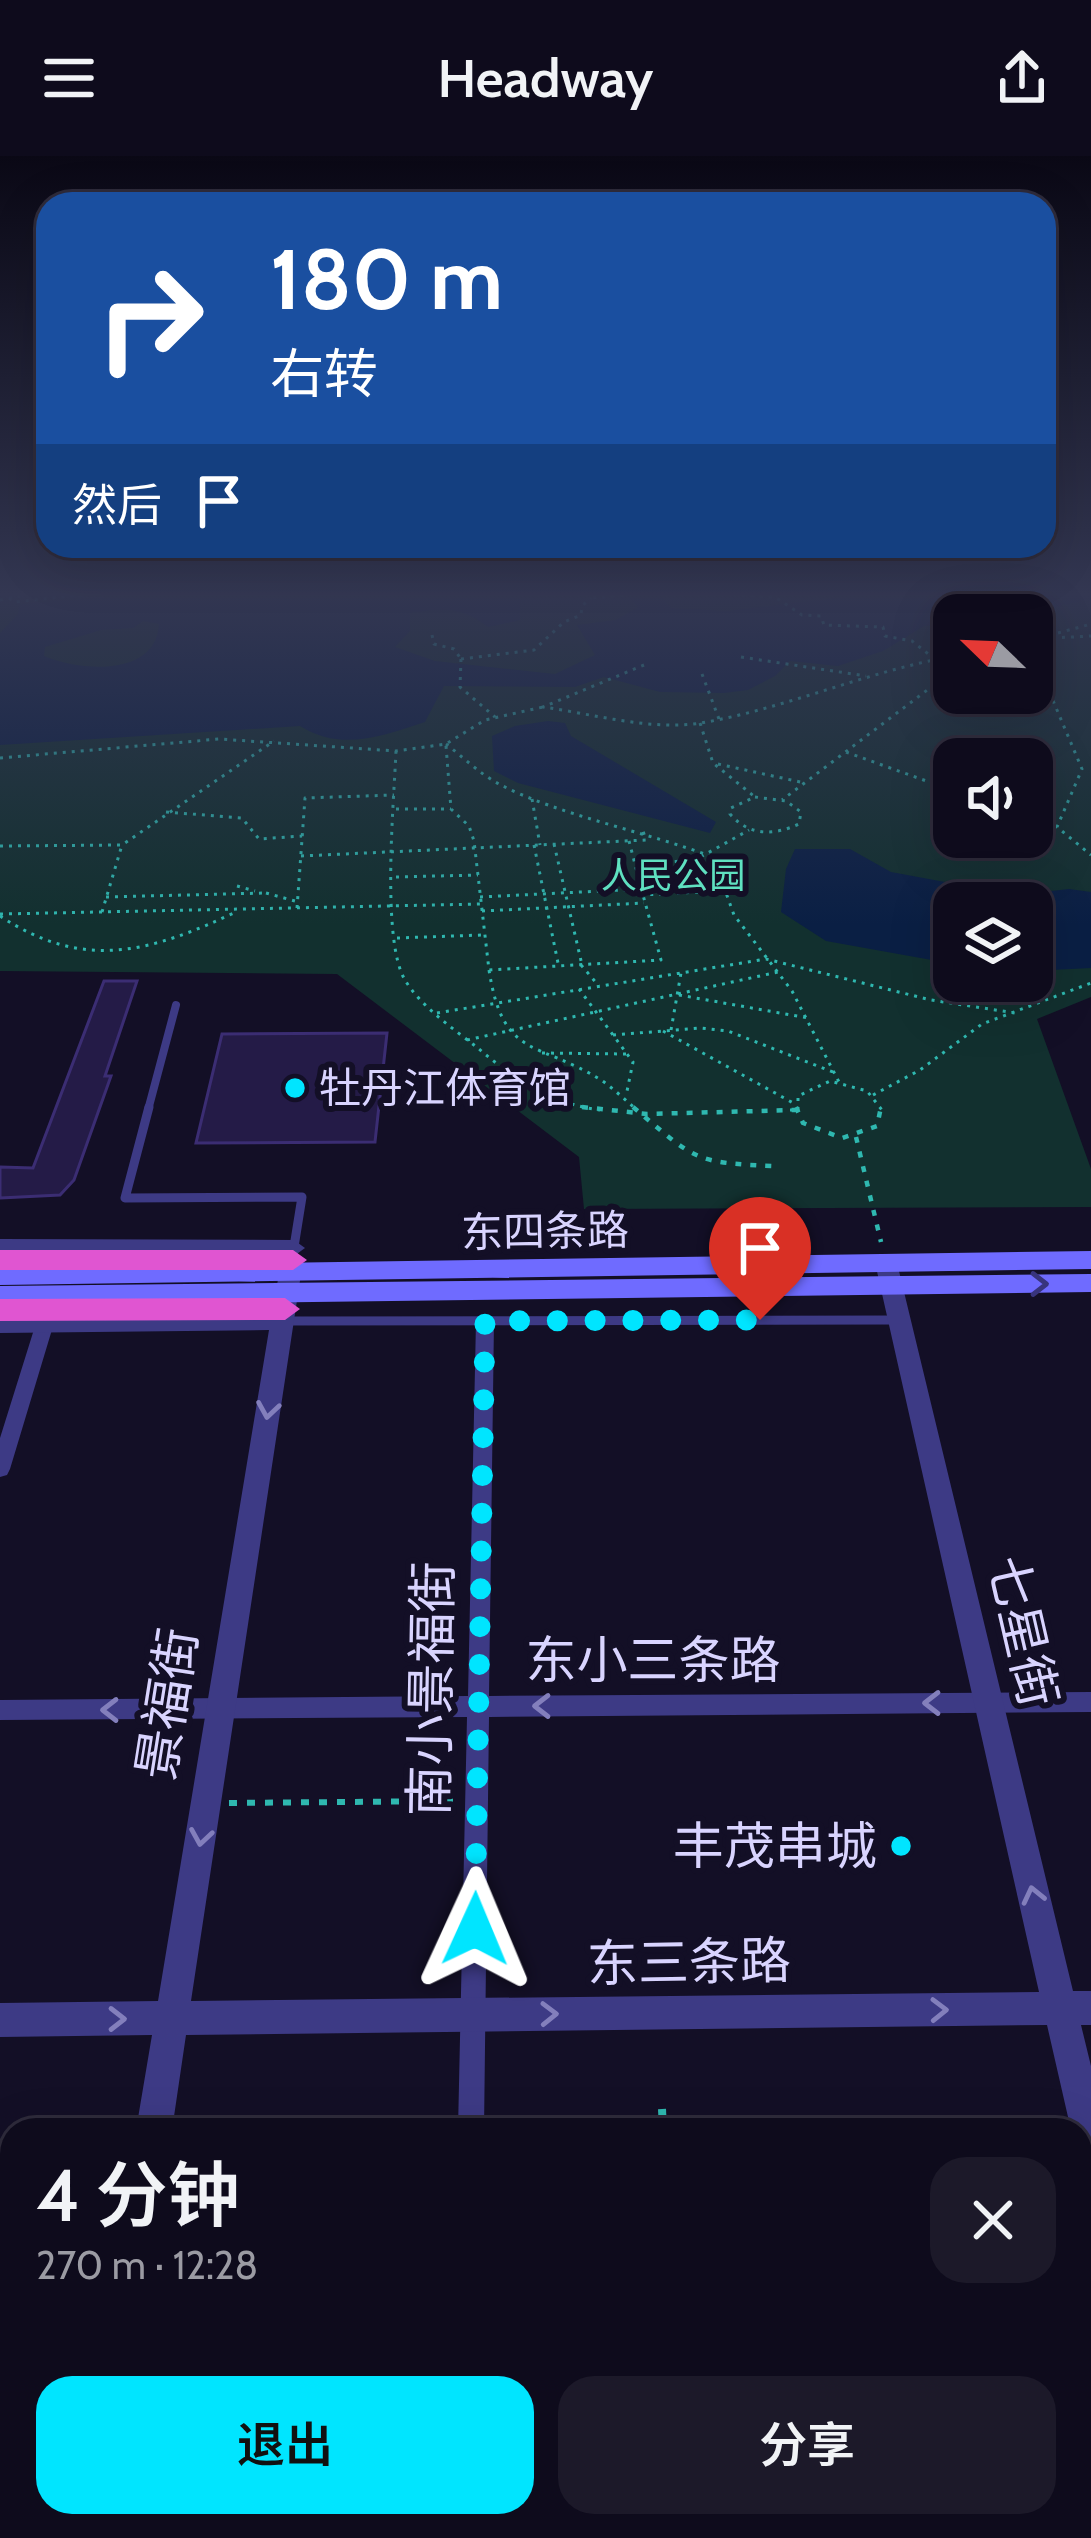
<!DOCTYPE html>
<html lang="zh">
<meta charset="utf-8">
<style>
body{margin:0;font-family:Cabin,"Noto Sans SC",sans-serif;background:#1c1929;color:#f1f3f6;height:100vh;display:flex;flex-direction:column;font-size:45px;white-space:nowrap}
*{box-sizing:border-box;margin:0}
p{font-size:39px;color:#9b9ba3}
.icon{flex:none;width:66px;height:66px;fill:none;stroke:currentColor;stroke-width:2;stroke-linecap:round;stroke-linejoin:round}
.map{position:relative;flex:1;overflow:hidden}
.sheet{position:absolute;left:0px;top:1962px;width:1092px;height:420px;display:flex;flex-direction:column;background:#0e0b1c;border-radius:36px 36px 0 0;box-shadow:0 12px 48px #0002,0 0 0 3px #2e2b3b}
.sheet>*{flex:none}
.guide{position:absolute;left:36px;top:36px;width:1020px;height:366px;border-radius:36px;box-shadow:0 12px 48px #0002,0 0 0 3px #2e2b3b;background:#1a4fa0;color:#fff;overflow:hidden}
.needle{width:78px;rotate:293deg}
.tools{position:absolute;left:933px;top:438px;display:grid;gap:24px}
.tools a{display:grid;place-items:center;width:120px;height:120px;border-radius:24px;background:#0e0b1c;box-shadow:0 12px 48px #0002,0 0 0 3px #2e2b3b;font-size:60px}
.pin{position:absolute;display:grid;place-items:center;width:102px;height:102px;color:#fff;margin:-123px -51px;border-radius:50% 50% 50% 0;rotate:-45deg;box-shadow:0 0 12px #0007}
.pin .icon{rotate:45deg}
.me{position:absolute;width:132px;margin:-66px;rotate:1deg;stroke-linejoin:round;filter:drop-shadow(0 0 9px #0008)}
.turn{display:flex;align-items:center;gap:42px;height:252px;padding:0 36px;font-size:54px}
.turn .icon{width:156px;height:156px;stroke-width:2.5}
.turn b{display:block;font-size:84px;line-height:102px}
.then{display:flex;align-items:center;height:114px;padding:0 36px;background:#0003;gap:24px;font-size:45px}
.round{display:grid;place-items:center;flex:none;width:126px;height:126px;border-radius:36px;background:#1c1929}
.overview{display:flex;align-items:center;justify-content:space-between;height:204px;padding:0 36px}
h1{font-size:72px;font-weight:600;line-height:90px}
.button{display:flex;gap:24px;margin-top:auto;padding:24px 36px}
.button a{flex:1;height:138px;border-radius:36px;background:#00e5ff;color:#111;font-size:48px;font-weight:600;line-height:138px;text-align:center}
.button a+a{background:#1c1929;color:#f1f3f6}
header{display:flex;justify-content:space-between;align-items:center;height:156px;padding:0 36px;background:#0e0b1c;font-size:54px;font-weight:600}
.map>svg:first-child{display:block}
.green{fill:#12302f;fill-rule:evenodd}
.water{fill:#0a1f44;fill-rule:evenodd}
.building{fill:#241b47;stroke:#3b2d73;stroke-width:3}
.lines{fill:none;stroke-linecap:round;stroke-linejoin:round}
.path-far3{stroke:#2fb8b0;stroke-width:3;stroke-dasharray:3 6;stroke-linecap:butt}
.path-far2{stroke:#2fb8b0;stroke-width:4.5;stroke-dasharray:6 9;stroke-linecap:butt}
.path-far1{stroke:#2fb8b0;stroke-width:6;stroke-dasharray:8 10;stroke-linecap:butt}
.path{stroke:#2fb8b0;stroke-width:8;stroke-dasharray:9 14;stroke-linecap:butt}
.service-far2{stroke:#3d3a85;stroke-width:8}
.service-far1{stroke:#3d3a85;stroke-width:9}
.service{stroke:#3d3a85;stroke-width:14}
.minor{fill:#3d3a85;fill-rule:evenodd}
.tertiary{fill:#3d3a85;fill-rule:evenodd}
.secondary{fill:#6f6bff;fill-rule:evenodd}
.trunk{fill:#e055d1;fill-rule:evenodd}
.oneway{stroke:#38347d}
.oneway2{stroke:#837fbc}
.route{stroke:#00e5ff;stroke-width:21;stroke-dasharray:0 37.8}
.poi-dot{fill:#00e5ff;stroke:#130f26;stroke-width:4.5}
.labels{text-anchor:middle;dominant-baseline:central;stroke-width:12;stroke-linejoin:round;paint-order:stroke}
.far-park-label{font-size:36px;fill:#5fe0c0;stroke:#130f26}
.poi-label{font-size:42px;fill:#d9d4ff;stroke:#130f26;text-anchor:start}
.street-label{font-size:42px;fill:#d9d4ff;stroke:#130f26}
.near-street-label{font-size:51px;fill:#d9d4ff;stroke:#130f26}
.near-poi-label{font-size:51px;fill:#d9d4ff;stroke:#130f26;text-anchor:end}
</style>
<header><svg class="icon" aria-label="menu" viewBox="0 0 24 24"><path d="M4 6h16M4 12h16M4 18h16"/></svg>Headway<svg class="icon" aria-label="share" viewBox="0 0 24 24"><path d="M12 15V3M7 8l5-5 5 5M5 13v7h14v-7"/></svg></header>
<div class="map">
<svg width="1091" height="2382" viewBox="0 0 1091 2382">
<rect width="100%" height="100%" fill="#130f26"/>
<!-- green -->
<path class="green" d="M0 436H1091V841L1037 863 1091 1013V1051L584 1053 579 1001 337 818 0 815ZM954 459H1032V537H954ZM954 603H1032V681H954ZM954 747H1032V825H954Z"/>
<!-- water -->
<path class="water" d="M168 436H520V464L488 471C462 450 441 452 410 457V475L395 491 435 505 555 518 595 499 577 469 616 464 638 451 624 436H656L671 452 727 455 836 442 845 436H1091V442L1027 459H954V468L924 470 883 495 838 510 790 505 775 520 748 534 724 537 660 536 604 521 575 531 444 530 425 566C381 580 342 596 300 570L0 589V477L18 458 20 448ZM143 465 159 468C156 522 79 515 44 500L45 491 101 474 133 472Z
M548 565 565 567 571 580 716 666 710 677 518 627 494 615 492 580 515 570Z
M795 693H850L891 716 1015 739 1069 733 1091 736V812L1032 815V747H954V808L826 785 781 756 786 713Z"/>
<!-- building -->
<path class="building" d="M104 825H137L105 920H111L74 1024 60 1039 0 1042V1011L33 1012Z
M387 877 375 986 196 987 222 878Z"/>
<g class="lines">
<!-- path-far3 -->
<path class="path-far3" d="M588 436 591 442 662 436
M688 436 775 441 802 459 821 460 824 469 883 471 885 480 912 485 951 516 782 644
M9 442 15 446 107 436
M0 444 38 436
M432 479 434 488 454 493 461 503
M1053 482 1091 480
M1032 484 1091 468
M1032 495 1082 613 1057 671 1091 699
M741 501 866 520
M461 503 534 494 564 466 581 459 582 450 591 442
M461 503 460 531 495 561
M644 509 543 551C593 558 651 575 701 567 784 553 868 515 954 500
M702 518 719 563
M700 567 713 607 755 641
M446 588C463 601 480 618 499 628 558 659 647 676 713 701L734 759 792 835 839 926
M446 590 451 653 469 670 474 685 489 814 661 804 643 739
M396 595C394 645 381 784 405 824 421 851 454 873 479 893 514 923 553 948 600 954
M846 596 954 635
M0 602 219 583 396 595 446 588 485 564 543 551
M718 608 805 627
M755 641 786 645 801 656 799 668C773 680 749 680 730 658L731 652Z
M532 643 540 689
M396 653H451
M166 656 242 662 259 683 302 680
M1032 662 1055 670
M629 685 643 739 719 735
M554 688 582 809
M534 689 558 807
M0 690 122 689 274 585
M301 700 646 684 643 675
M639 710 697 703 749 674
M396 721 478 719
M237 730 255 735
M266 737 295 745
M680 737 676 721 688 708
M106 741 265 737
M480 741 642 733
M297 752 305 642 394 639
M482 755 644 747
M102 756 122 689
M0 758 481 748
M0 760C85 816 151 796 238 755
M397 782 482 779
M581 809 599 830
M489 814C503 904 537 884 601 924 613 932 625 944 637 954
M579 833 633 906 626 940
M679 839 808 862
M437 857 766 803 931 844 1015 857
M671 874 681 817
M663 875 795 948
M613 879 701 872 728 875 833 916
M467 884 778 816
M542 897 627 898
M873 939 920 914 982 868 1091 827
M790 954H796
M798 954V940L830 925 867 935 882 954"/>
<!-- path-far2 -->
<path class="path-far2" d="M582 951 647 958 796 954
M633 951C695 1003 692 1007 774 1010
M796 951 803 967 842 982 877 970 881 951
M856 981 881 1086"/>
<!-- path-far1 -->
<path class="path-far1" d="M229 1647 458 1645"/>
<!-- path -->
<path class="path" d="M662 1953 663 1974"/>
<!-- service-far2 -->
<path class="service-far2" d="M148 954 176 849"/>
<!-- service-far1 -->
<path class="service-far1" d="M149 951 125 1042 302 1041 293 1097
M282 1165 895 1164"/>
<!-- service -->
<path class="service" d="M549 2370V2382"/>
<!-- minor -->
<path class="minor" d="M485 1158 494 1165 489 1540 1091 1536V1556L489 1561 484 1974H458L467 1561 0 1564V1544L468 1540 476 1165Z
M45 1160 54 1167 10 1313 7 1319 0 1321V1282L36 1167Z
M1080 2155H1091V2185H1080Z
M0 2163H12V2193H0Z
M448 2370H480V2382H448Z"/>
<!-- tertiary -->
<path class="tertiary" d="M0 1083 294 1084 305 1092 294 1100 0 1099Z
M887 1103 898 1111 1073 1835H1091V1869H1081L1091 1910V2003L1080 1998V1974H1071L1047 1869 186 1879 172 1974H136L152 1879 0 1881V1847L158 1845 269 1174 0 1177V1159L272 1156 279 1118 290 1110 301 1118 191 1845 1039 1836 876 1111Z
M70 2370H112L110 2382H68Z"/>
<!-- secondary -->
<path class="secondary" d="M1091 1095V1113L0 1129V1111Z
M1091 1118V1136L0 1150V1130Z"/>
<!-- trunk -->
<path class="trunk" d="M0 1094H293L307 1104 293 1114H0Z
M285 1142 300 1153 285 1164 0 1165V1143Z"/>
</g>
<!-- one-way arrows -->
<defs><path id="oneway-chevron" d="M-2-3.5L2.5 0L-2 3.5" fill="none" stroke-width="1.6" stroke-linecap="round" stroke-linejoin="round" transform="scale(3)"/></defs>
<use class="oneway" href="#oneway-chevron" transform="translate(1039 1128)"/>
<g class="oneway2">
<use href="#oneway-chevron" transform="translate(268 1254) rotate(99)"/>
<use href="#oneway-chevron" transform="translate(932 1547) rotate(180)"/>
<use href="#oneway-chevron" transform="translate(542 1550) rotate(180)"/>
<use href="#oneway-chevron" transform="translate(110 1554) rotate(180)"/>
<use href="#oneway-chevron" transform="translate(201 1681) rotate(99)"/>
<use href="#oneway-chevron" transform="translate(1033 1739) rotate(-103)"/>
<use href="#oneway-chevron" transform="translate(939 1854) rotate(-1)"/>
<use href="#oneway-chevron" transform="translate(549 1858) rotate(-1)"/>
<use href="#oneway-chevron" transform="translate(117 1863)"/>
</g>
<!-- sky -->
<linearGradient id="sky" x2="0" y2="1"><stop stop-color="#0a0815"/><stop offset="0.57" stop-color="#333752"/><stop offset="1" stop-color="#333752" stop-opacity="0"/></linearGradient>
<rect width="1091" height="769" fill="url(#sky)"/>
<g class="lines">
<!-- route -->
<path class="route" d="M475 1773 485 1165 760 1164"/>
</g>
<!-- markers -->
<g class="poi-dot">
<circle cx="295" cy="932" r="12"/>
<circle cx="901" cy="1690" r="12"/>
</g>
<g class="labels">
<!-- far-park labels -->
<g class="far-park-label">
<text x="673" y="719">人民公园</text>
</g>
<!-- poi labels -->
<g class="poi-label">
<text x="319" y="932">牡丹江体育馆</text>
</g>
<!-- street labels -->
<g class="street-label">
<text transform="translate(545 1075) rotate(-1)">东四条路</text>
</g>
<!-- near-street labels -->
<g class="near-street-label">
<text transform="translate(1023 1475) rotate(77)">七星街</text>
<text x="653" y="1504">东小三条路</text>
<text transform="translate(431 1533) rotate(-89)">南小景福街</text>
<text transform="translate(167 1548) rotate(-81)">景福街</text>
<text transform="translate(689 1806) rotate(-1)">东三条路</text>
</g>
<!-- near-poi labels -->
<g class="near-poi-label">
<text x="877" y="1690">丰茂串城</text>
</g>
</g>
</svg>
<div class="tools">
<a><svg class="needle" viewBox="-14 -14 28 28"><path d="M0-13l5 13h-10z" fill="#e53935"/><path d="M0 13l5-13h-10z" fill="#9b9ba3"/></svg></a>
<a><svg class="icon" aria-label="sound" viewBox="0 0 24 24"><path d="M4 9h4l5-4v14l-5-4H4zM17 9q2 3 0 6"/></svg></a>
<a><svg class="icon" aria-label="layers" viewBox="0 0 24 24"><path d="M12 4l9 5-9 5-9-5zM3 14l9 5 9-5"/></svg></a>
</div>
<div class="pin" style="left:760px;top:1164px;background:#d93025"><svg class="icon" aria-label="arrive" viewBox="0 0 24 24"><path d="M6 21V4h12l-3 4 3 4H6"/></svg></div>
<svg class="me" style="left:475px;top:1773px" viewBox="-20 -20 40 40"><path d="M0-17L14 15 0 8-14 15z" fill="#00e5ff" stroke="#fff" stroke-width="4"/></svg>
<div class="guide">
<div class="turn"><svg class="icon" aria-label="right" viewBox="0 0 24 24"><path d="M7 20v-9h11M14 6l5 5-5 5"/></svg><div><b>180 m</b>右转</div></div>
<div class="then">然后<svg class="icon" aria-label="arrive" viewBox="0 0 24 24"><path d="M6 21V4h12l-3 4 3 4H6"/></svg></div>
</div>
<section class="sheet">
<div class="overview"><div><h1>4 分钟</h1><p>270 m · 12:28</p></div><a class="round"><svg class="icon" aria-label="close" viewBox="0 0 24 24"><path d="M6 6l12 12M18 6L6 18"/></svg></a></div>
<div class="button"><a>退出</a><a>分享</a></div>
</section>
</div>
